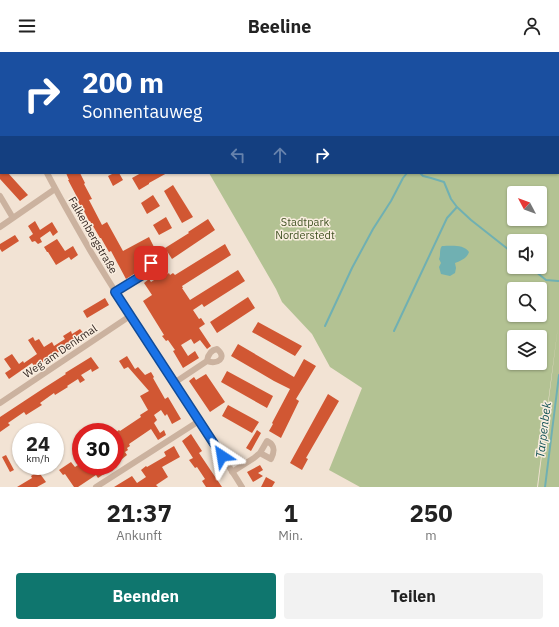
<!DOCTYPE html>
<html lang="de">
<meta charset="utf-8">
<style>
body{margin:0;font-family:"IBM Plex Sans",sans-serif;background:#f2f2f2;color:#222;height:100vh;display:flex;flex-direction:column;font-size:15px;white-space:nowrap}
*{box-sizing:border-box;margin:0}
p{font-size:13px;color:#767676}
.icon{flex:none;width:22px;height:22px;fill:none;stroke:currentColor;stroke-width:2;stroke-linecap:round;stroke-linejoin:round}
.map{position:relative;height:435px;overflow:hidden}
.details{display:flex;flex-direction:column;background:#fff;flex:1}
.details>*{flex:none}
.top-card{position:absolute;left:0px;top:0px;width:559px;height:122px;box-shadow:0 1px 3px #0004;background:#1a4fa0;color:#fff;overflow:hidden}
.needle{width:26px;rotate:311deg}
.fabs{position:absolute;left:507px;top:134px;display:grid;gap:8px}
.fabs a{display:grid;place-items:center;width:40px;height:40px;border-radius:4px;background:#fff;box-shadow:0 1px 3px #0004;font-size:20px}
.speed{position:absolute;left:12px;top:371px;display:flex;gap:8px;font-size:20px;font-weight:700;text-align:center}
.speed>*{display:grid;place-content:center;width:52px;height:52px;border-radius:50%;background:#fff;box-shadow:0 1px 3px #0004;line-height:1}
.speed small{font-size:10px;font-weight:400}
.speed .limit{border:6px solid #d22;background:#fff;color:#111}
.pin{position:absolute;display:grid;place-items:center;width:34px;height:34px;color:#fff;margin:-17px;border-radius:8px;box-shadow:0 2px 6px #0006}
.me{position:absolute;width:44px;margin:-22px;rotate:327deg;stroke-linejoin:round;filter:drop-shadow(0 0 3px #0008)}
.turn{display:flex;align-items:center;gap:14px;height:84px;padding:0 16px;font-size:18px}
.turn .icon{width:52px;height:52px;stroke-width:2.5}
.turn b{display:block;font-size:28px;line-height:34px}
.lanes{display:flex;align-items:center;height:38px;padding:0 16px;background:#0003;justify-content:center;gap:20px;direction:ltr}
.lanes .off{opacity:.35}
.eta{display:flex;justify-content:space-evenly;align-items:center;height:68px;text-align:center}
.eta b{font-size:24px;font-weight:700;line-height:28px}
.primary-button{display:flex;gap:8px;margin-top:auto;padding:8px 16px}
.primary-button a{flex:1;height:46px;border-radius:4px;background:#0f766e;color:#fff;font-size:16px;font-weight:700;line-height:46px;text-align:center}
.primary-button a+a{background:#f2f2f2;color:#222}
header{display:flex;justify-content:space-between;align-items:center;height:52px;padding:0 16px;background:#fff;font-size:18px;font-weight:700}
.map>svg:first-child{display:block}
.green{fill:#b3c293;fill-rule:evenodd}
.water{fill:#70b0b2}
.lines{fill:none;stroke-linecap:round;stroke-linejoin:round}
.stream{stroke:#70b0b2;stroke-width:2}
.building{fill:#d15733}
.minor{stroke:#cbb29f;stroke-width:6}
.route-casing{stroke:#114b97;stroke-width:10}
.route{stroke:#1a73e8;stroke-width:7}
.labels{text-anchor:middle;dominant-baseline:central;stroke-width:3;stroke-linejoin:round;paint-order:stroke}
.park-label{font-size:11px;fill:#435425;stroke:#faeee0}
.street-label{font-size:11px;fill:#342823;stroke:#faeee0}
.water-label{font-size:12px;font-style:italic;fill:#165558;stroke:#faeee0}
</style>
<header><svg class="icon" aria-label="menu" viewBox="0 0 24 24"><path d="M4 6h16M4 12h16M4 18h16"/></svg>Beeline<svg class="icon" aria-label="person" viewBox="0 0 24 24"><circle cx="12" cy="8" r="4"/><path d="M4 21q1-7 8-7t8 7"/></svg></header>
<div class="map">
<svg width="559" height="435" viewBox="0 0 559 435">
<rect width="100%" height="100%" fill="#f2e3d4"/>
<!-- green -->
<path class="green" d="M149 0H559V435H538L558 274 537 435H360L329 418 362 336 330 315 312 282 282 250 276 237 209 121H558V1H147ZM514 141H540V167H514ZM514 189H540V215H514ZM514 237H540V263H514ZM514 285H540V311H514Z"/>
<!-- water -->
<path class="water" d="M442 194C450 194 464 192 469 200 467 206 461 209 455 211L456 216 455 221 450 224 441 222 439 215 441 211 439 207C441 203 439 197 442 194Z"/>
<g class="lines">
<!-- stream -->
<path class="stream" d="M476 0V1
M420 121 423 124 431 126 444 130 451 147 457 155 471 168 514 202
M530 215 546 228 558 229H559
M325 274 352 216 373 177 391 149 403 126 407 121
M394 279 447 166 457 155
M545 435 559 323"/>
</g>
<!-- building -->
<path class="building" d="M0 121H8L28 143 20 149 0 127Z
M66 121H80L85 131 84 132 92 147 89 148 102 173 107 170 123 199 149 185 154 195 136 204 143 214 142 217 126 227 111 199 109 200 101 186H100L90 169H89L81 153H80L75 144 76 143 68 128H69Z
M114 121H119L123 128 113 134 108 124Z
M141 121H167L149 131V132L139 138 132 126Z
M173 133 193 165 182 171 164 139Z
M153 143 160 154 147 162 141 151Z
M166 165 172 176 159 183 153 173Z
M208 167 215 178 172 207 165 196 189 181 188 180Z
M35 169 40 178 52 170 58 180 53 184 50 179 40 186 42 190 38 192 35 189 32 190 29 185 33 182 28 174Z
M15 183 19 189 2 200 0 197V192Z
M57 187 65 199 73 194 78 203 71 208 69 205 56 213 48 200H47L44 195Z
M225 192 231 203 182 234 183 236H182L190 248 238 218 245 229 204 255 202 252 193 258 199 267 201 266 205 272 199 276 211 294 207 297 200 288 194 292 191 287 181 293 188 304 195 299 199 306 183 316 173 299 175 298 168 288 166 289 162 284 164 283 143 249 152 243 144 231 149 227 151 230 157 226 159 228 169 221 170 223 173 221 175 223Z
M248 245 255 256 217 281 210 270Z
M105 246 109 253 87 266 83 259Z
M258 270 302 294 295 304 252 280Z
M80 277 85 283 35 315 32 311 9 327 5 321 11 317 4 307 12 302 19 312 23 309 24 311 37 302 28 288 33 285 35 289 39 287 44 295 52 290 54 294 65 287 63 284 71 279 72 282Z
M238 292 294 325 304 307 316 314 296 347 299 349 281 386 269 379 273 372 272 371 290 337 274 329 231 304Z
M127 304 135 317 138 315 145 323 151 320 154 325 153 326 165 347 168 345 181 367 172 372 167 362 165 364 161 358 154 363 157 368 154 371 160 381 164 378 166 383 158 388 151 377 129 392 130 394 127 396 128 398 125 400 127 403 122 407 115 398 119 394 115 388V381L119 378 120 379 141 365 140 363 148 358 140 344 149 339 128 315 124 317 119 309Z
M91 305 99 316 92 320 91 317 81 323 85 328 80 331 78 327 67 334 68 335 55 343 54 341 40 351 42 353 26 363 24 360 8 371 10 373 0 380V365L44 336 66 322 65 321Z
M227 319 273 344 267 356 221 330Z
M206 322 225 350 210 360 189 329 194 325 196 328Z
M328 342 339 349 306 406 308 407 302 418 290 411Z
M228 353 259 370 252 381 222 364Z
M257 378 261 381 251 399 246 396Z
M191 382 202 399 199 401 222 435H206L202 429 205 427 197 415 195 416 189 408 193 406 182 389Z
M174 394 180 405 162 415 168 425 156 433 158 435H114L132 424 137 431 146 425 141 418 146 414 147 415 166 404 164 400Z
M6 403 14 418 10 420 2 405Z
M71 410 75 415 81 411V414H100L104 422 98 426 96 423 78 435H74L65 422 63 423 59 418Z
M260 413 263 418 258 421 263 424 253 430 247 420Z
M38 419 46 430 37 435H17L32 426 31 424Z
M266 425 275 430 272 435H261Z"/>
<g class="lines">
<!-- minor -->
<path class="minor" d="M137 1 139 0
M0 38 1 39
M47 121C61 148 76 174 91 200 139 280 192 356 242 435
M0 144 13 166
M0 175 55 137
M115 240 146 221C146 217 147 214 150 212 162 202 167 227 146 221
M174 331 207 309C208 303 210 298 217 297 228 306 217 313 207 309
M0 351 130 264
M232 420 254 406 260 401 267 389C275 393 275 399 271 407L260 401
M96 435 199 369"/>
</g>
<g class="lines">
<defs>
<path id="route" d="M151 211 146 217V221L115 240 222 404"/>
</defs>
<!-- route casing -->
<use href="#route" class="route-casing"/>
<!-- route -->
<use href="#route" class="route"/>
</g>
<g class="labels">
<!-- park labels -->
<g class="park-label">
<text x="305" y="170">Stadtpark<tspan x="305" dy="13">Norderstedt</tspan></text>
</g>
<!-- street labels -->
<g class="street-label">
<text transform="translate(93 183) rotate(60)">Falkenbergstraße</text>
<text transform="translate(60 299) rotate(-34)">Weg am Denkmal</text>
</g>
<!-- water labels -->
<g class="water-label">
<text transform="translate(543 378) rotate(-83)">Tarpenbek</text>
</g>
</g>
</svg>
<div class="fabs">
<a><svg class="needle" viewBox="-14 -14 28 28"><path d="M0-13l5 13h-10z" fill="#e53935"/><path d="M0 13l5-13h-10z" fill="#767676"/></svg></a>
<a><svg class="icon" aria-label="sound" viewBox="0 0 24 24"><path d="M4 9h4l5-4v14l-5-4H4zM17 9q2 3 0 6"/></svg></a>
<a><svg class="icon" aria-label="search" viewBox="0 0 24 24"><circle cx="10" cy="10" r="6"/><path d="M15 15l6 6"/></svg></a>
<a><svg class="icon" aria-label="layers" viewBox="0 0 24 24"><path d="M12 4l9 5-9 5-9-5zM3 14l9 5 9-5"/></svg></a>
</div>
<div class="speed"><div>24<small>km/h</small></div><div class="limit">30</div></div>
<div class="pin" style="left:151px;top:211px;background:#d93025"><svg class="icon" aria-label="arrive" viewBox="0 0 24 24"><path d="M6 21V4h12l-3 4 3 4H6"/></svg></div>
<svg class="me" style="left:222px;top:404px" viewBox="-20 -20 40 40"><path d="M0-17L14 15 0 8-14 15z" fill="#1a73e8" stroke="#fff" stroke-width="4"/></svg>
<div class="top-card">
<div class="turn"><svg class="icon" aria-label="right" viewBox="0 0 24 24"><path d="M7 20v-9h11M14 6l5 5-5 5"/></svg><div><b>200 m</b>Sonnentauweg</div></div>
<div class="lanes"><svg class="icon off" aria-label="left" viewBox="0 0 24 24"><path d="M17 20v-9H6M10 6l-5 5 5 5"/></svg><svg class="icon off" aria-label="ahead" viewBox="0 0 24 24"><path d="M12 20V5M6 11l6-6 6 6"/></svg><svg class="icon" aria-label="right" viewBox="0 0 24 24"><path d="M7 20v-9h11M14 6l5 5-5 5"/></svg></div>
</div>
</div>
<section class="details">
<div class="eta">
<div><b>21:37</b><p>Ankunft</p></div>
<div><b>1</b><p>Min.</p></div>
<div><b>250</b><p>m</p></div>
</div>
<div class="primary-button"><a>Beenden</a><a>Teilen</a></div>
</section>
